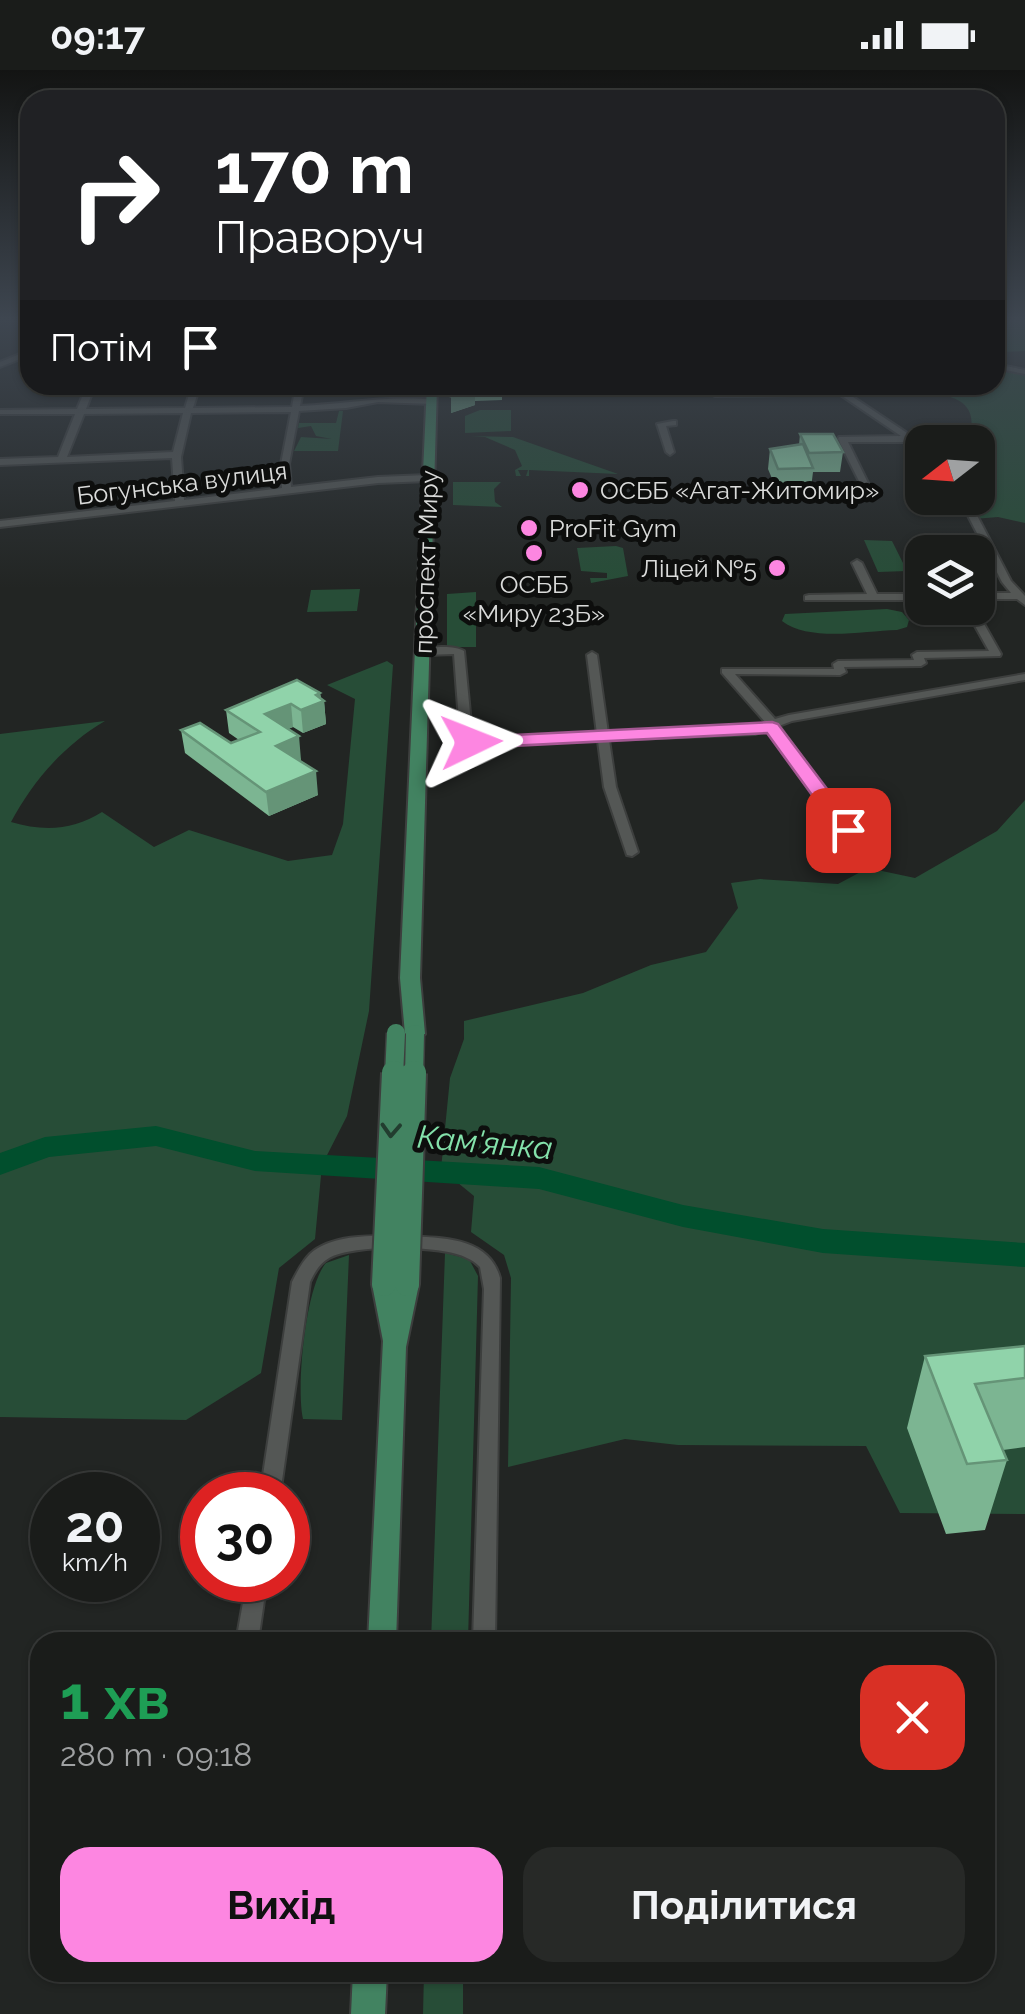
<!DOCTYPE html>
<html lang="uk">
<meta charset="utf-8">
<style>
body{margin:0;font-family:Raleway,sans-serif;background:#272927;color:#f1f3f6;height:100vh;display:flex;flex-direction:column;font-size:38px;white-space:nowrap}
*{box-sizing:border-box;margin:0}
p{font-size:32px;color:#9fa1a2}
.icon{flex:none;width:55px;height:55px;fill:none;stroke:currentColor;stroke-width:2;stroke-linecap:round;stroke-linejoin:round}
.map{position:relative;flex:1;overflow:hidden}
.sheet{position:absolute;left:30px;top:1562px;width:965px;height:350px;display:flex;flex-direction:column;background:#1a1c1a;border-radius:30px;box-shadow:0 2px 8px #0004,0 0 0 2px #383a39}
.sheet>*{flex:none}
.guide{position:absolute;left:20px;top:20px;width:985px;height:305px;border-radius:30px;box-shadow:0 2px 8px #0004,0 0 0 2px #383a39;background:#202124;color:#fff;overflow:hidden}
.needle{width:65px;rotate:253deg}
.controls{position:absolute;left:905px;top:355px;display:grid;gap:20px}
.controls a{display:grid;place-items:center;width:90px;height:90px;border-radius:20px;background:#1a1c1a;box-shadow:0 2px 8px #0004,0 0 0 2px #383a39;font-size:50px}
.speed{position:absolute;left:30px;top:1402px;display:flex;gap:20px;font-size:50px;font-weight:700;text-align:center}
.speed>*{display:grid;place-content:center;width:130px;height:130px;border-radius:50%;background:#1a1c1a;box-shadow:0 2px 8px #0004,0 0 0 2px #383a39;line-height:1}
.speed small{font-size:25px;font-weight:400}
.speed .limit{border:15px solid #d22;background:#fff;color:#111}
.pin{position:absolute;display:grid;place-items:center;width:85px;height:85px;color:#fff;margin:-42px;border-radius:20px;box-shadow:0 5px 15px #0006}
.me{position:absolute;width:110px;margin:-55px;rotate:88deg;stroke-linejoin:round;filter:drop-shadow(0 0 8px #0008)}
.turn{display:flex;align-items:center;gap:35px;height:210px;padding:0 30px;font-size:45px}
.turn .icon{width:130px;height:130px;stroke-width:2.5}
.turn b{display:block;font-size:70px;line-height:85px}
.then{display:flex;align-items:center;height:95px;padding:0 30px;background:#0003;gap:20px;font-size:38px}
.round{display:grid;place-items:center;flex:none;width:105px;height:105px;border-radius:30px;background:#272927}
.summary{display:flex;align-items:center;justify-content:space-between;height:170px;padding:0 30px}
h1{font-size:60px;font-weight:700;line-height:75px;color:#1e9e55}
.action{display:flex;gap:20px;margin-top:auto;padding:20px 30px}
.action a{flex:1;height:115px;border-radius:30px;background:#fd86e1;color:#111;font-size:40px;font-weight:700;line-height:115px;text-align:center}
.action a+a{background:#272927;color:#f1f3f6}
.status{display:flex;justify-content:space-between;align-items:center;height:70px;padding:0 50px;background:#1a1c1a;direction:ltr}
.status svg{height:28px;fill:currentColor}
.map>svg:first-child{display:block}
.green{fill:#274d37}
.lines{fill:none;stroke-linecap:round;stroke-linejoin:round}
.river{fill:#014f2d;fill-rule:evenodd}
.minor-casing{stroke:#3d3f3e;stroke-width:4}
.major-casing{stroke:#3d3f3e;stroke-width:4}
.minor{fill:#545755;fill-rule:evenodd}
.major{fill:#428361;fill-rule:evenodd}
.major-bridge-far1-casing{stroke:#3d3f3e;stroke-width:21;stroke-linecap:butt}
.major-bridge-casing{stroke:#3d3f3e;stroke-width:28;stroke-linecap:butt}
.major-bridge-far1{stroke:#428361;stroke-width:18}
.major-bridge{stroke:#428361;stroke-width:24}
.wall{fill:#7cb592}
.shaded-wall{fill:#659477}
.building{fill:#90d3aa;stroke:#659477;stroke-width:2.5}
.oneway{stroke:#223d2f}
.route{fill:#fd86e1;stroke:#a45792;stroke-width:2.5}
.poi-dot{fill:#fd86e1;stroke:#0d0e0d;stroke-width:4}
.labels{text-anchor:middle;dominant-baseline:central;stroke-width:10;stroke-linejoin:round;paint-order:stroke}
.far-street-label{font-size:25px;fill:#dadbda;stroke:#0d0e0d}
.far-poi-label{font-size:25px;fill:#dadbda;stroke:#0d0e0d;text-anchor:start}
.water-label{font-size:32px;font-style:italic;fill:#84e2ab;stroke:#0d0e0d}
</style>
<div class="status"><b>09:17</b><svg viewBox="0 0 49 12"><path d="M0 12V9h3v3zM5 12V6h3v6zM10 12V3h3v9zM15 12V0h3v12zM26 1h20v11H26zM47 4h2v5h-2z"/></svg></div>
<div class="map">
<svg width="1025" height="1944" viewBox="0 0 1025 1944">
<rect width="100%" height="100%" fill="#222523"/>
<!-- green -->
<path class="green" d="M995 247H1025V281L1004 282 995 278Z
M995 296 1025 302V453L998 447 974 449 963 428H978V372H922V377L912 370 970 363C985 305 885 328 856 326 848 325 841 319 835 315H995Z
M480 340H511V361L465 363V346Z
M339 341H343L338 381H294L301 367 332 369 316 366 311 356 298 358 299 353H336Z
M471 366 513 367 618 404 529 400V406H526L528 400H518L521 406H516L515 400 522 396 515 380 485 367Z
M453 412H501L494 419 495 432 502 437 453 435Z
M864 470 892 471 907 501 878 502Z
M616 476 623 478 628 506 591 513 590 508H607V503L581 501 577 478Z
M360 519 357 541 307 542 311 520Z
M476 522V577H447V524Z
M887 539 902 542 909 550 907 557 897 560C863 561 809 572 782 551L785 544Z
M387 591 393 595 369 941 347 1046 322 1095 315 1169 279 1198 261 1303 186 1350 0 1347V664L105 651C64 675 33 711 11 752 44 762 74 760 102 742L154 777 189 760 288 791 332 785 343 754 355 629 327 615Z
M1025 730V1444L900 1443 866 1376 678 1375 625 1369 508 1397 511 1208 504 1185 471 1162 474 1126 441 1099 450 1008 464 969V951L583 923 651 895 706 882 738 838 731 813 760 809 838 814 868 798 915 808 997 761Z
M445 1183 469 1189 478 1206 468 1572H431Z
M349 1185 342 1350 303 1349C296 1318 305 1217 326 1193Z
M424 1903H463V1944H423Z"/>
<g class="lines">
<!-- river -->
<path class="river" d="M156 1056 255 1081 539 1097 683 1135 823 1159 1025 1173V1197L823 1183 683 1157 539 1119 255 1101 156 1076 49 1087 0 1105V1083L45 1067Z"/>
<defs>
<path id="minor" d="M30 280V285L0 297V292Z
M995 294 1025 300V304L995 298Z
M87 315H95L86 339 185 338 192 315H200L193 338 292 337 296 315H304L300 336C345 334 389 325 434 330V334H431L378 332 346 338 299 341 289 394 291 417 378 407 428 405 432 408 428 411 378 413 0 457V451L175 431 172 388 0 395V389L58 387 75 344H0V340L77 339ZM291 342 281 394 282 418 184 430 181 387 191 343ZM183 343 173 382 67 387 84 344Z
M807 315H815L813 321 795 325 715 326 711 324 715 322 795 321 806 318Z
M826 315H835L922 373V379L908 372H848L868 413 861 415 838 369 839 367 901 366Z
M673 351H676V355L666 356 674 382 670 385 666 382 657 354Z
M959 428H968L1011 511 1025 526V535L1017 529H978V523H1011L1002 512Z
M857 490 862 493 877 524H922V530H805V526L809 525 867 524 852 493Z
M965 538H975L1001 584 1000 586 924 588 926 593 921 596 844 597 846 602 840 605 735 604 775 649 789 645 1025 604V610L792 651 779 656 871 783 865 787 860 786 770 659 755 664 609 670 616 717 638 782 632 786 627 785 604 717 598 671 467 674 460 664 454 584 424 585 419 582C429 576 454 575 464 581L472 664 475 668 597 664 587 585 592 582 597 585 608 663 753 658 766 653 722 603V599H834L833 594 838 591 914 590 912 585 917 582 989 581Z
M407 1166C443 1168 489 1167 500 1208L495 1572H473L484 1219 480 1197C476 1193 472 1190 467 1188 443 1175 353 1174 329 1188 320 1193 314 1203 310 1212L280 1425H260L292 1212C297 1202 302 1192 310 1184 333 1163 378 1166 407 1166Z
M247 1510H267L258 1572H236Z"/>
<path id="major" d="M427 315H437L420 908 425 964 415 970 405 964 400 908Z
M384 1205 392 1208 396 1214 399 1208 407 1205 415 1208 419 1214 406 1277 396 1572H368L383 1271 372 1214 376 1208Z
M353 1902H387L385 1944H351Z"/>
</defs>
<!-- minor casing -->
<use href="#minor" class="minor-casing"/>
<!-- major casing -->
<use href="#major" class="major-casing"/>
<!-- minor -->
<use href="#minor" class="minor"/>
<!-- major -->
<use href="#major" class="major"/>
<defs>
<path id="major-bridge-far1" d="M394 1006 396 963
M414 1006 415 964"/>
<path id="major-bridge" d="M384 1214 394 1003
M407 1214 414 1003"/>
</defs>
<!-- major-bridge-far1 casing -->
<use href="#major-bridge-far1" class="major-bridge-far1-casing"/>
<!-- major-bridge casing -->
<use href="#major-bridge" class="major-bridge-casing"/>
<!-- major-bridge-far1 -->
<use href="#major-bridge-far1" class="major-bridge-far1"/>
<!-- major-bridge -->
<use href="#major-bridge" class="major-bridge"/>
</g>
<!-- wall -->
<path class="wall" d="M451 315H502V330L475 331V335L451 343Z
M800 364 843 382 840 402H813L811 418H776L768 399 770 379 799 375Z
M320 623 321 628 324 631 326 654 303 663 293 657 288 659 301 690 299 691 318 725 269 746 185 683 181 660 231 673 239 670 229 663 226 640Z
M1025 1276V1377L1003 1380 1007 1390 985 1460 946 1464 907 1358 925 1286Z"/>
<!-- shaded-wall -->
<path class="shaded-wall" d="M475 319V335L451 343V326Z
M320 623 321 632 324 631 326 654 303 663 301 640 316 625Z
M291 634 293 657 267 668 265 644Z
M299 666 301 690 279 699 276 676Z
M316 701 318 725 269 746 266 722Z"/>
<!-- building -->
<path class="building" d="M451 315H475V319L451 326Z
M800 364H833L843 382 809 383Z
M803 374 813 398 778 399 770 379Z
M297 610 320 623 316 625 324 631 301 640 291 634 265 644 299 666 276 676 316 701 266 722 181 660 200 653 231 673 260 662 226 640Z
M1025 1276V1308L975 1314 1007 1390 967 1394 925 1286Z"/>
<!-- one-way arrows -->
<defs><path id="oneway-chevron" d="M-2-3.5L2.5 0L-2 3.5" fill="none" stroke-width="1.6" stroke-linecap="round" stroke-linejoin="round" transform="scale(2.5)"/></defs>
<use class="oneway" href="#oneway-chevron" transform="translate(391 1060) rotate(93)"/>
<!-- sky -->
<linearGradient id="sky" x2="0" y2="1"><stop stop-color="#131413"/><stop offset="0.48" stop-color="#3e4650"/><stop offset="1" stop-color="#3e4650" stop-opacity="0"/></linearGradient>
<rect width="1025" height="519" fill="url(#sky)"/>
<!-- route -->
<path class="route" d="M772 652 778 654 855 756V765H841L767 663 471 678 462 672 471 667Z"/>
<!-- markers -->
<g class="poi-dot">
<circle cx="580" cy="420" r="10"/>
<circle cx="529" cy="458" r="10"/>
<circle cx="534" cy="483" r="10"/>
<circle cx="777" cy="498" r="10"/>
</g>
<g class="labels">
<!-- far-street labels -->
<g class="far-street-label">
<text transform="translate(182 413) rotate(-7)">Богунська вулиця</text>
<text transform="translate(426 492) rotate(-88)">проспект Миру</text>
</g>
<!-- far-poi labels -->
<g class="far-poi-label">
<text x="600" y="420">ОСББ «Агат-Житомир»</text>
<text x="549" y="458">ProFit Gym</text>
<text x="757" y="498" text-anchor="end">Ліцей №5</text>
<text x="534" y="514" text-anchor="middle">ОСББ<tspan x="534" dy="29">«Миру 23Б»</tspan></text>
</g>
<!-- water labels -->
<g class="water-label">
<text transform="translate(485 1072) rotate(5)">Кам'янка</text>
</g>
</g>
</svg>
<div class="controls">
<a><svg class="needle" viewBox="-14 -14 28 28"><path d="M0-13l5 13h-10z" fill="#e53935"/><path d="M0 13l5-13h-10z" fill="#9fa1a2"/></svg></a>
<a><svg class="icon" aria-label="layers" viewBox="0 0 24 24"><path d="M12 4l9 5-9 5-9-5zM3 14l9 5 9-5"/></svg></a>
</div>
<div class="speed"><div>20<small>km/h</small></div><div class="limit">30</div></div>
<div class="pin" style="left:848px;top:760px;background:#d93025"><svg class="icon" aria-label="arrive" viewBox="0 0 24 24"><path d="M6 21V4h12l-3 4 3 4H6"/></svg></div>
<svg class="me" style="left:471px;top:672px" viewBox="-20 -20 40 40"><path d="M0-17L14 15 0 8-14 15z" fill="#fd86e1" stroke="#fff" stroke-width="4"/></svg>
<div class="guide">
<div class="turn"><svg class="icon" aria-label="right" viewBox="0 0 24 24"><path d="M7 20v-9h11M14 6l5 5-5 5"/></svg><div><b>170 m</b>Праворуч</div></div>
<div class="then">Потім<svg class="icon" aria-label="arrive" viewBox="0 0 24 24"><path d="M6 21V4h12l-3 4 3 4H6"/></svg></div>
</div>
<section class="sheet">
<div class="summary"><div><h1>1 хв</h1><p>280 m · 09:18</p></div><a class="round" style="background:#d93025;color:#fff"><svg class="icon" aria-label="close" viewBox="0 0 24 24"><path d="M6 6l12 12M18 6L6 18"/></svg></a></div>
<div class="action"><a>Вихід</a><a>Поділитися</a></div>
</section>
</div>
